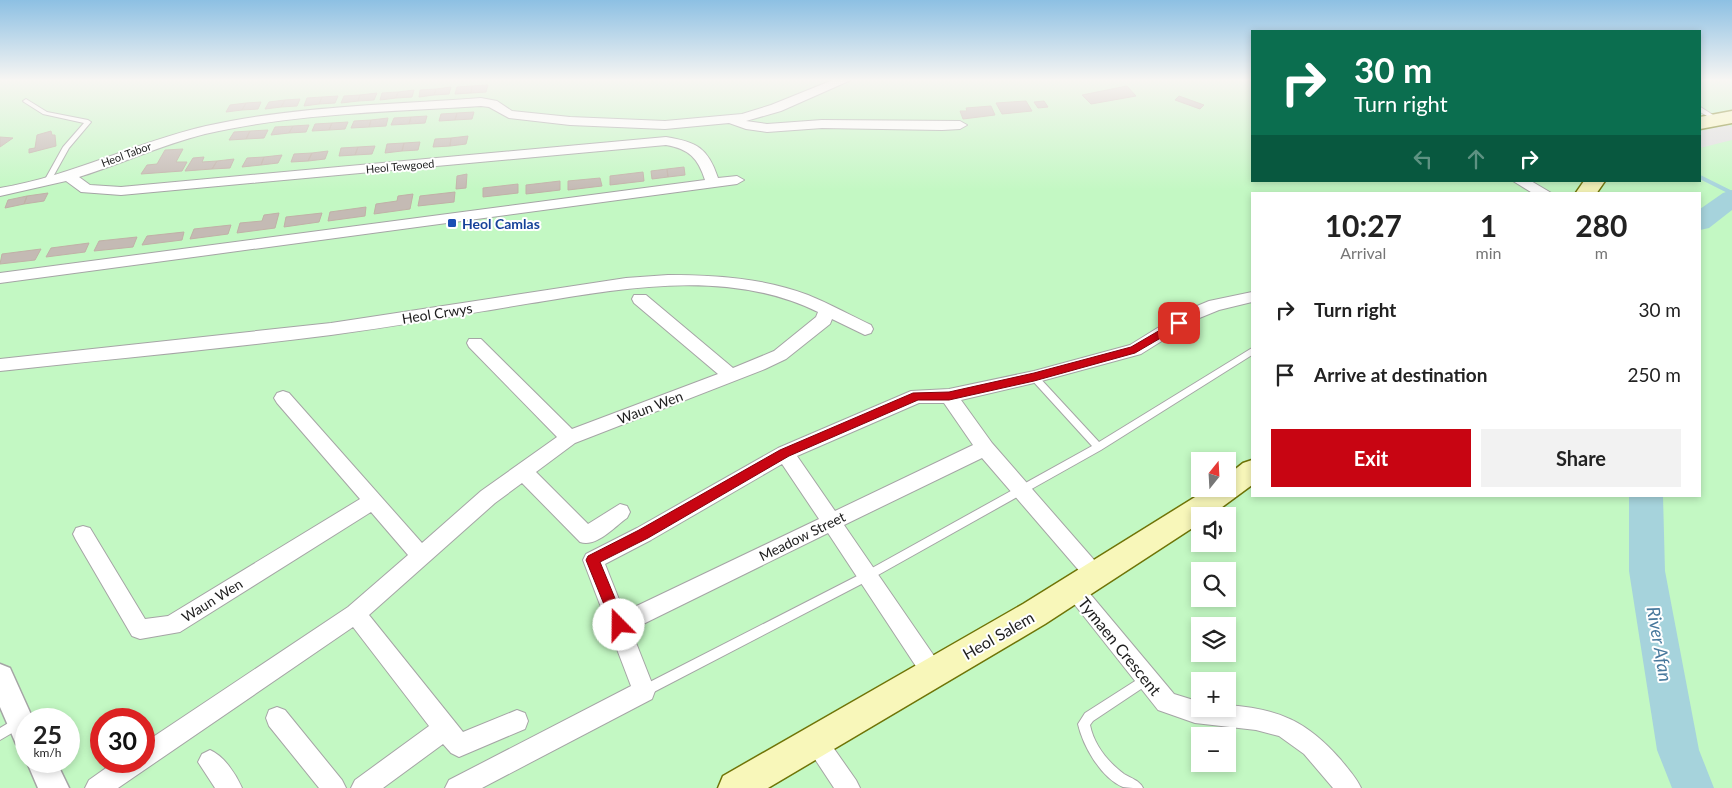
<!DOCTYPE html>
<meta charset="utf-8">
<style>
body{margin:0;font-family:Lato,sans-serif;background:#f2f2f2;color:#222;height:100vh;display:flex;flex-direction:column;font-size:19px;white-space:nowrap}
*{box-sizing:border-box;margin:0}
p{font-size:16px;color:#767676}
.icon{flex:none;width:28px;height:28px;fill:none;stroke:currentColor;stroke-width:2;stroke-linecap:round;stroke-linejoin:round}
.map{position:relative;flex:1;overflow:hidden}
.panel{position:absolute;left:1251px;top:192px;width:450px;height:305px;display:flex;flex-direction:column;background:#fff;border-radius:0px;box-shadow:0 2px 8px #0003}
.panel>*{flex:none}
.banner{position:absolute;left:1251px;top:30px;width:450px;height:152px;border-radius:0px;box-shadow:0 2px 8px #0003;background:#0b6e4f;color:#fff;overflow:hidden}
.needle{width:32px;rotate:18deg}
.buttons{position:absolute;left:1191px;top:452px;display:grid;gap:10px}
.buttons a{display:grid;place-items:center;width:45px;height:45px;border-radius:0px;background:#fff;box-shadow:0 2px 8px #0003;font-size:25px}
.speed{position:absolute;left:15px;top:708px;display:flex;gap:10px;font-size:25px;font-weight:700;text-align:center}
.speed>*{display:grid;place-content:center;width:65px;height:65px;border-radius:50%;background:#fff;box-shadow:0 2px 8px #0003;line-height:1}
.speed small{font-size:12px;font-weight:400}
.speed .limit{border:8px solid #d22;background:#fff;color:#111}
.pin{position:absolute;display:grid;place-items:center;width:42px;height:42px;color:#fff;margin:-21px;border-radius:10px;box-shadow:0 2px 8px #0006}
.me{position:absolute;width:55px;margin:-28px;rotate:338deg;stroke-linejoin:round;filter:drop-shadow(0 0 4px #0008)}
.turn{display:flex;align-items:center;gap:18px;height:105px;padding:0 20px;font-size:22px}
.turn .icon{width:65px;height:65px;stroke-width:2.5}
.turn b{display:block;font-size:35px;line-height:42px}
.lanes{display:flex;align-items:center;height:48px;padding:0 20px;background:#0003;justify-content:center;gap:25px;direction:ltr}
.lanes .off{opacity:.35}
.eta{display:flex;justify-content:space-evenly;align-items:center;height:85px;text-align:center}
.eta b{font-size:30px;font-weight:700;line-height:35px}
.cta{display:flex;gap:10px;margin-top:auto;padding:10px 20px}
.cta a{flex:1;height:58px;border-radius:0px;background:#c80512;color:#fff;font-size:20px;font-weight:700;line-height:58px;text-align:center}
.cta a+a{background:#f2f2f2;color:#222}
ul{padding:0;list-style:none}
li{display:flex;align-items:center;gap:15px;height:65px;padding:0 20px}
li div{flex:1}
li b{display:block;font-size:19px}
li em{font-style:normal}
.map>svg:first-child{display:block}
.park{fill:#c3f8c3;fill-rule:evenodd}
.parking{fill:#dedede}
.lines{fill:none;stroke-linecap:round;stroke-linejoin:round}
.stream{stroke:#a6d3dc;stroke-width:4}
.river{fill:#a6d3dc;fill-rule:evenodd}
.building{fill:#c4bab4;stroke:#c0b1a7}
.service-casing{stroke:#a5a5a5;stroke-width:2}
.minor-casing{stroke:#a5a5a5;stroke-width:2}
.tertiary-casing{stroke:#a5a5a5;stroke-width:3}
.secondary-casing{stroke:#6f7407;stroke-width:3}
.service{fill:#fff;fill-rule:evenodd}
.minor{fill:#fff;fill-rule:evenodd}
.tertiary{fill:#fff;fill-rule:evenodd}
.secondary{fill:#f8f7ba;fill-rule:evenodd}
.route{fill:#c80512;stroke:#82030c}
.transit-dot{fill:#1a4fb4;stroke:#fff;stroke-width:2}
.labels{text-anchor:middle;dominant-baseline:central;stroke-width:4;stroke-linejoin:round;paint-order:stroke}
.far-street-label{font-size:11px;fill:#1e1e1e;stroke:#fff}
.transit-label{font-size:14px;font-weight:bold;fill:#164399;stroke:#fff;text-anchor:start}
.street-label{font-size:14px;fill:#1e1e1e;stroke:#fff}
.near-street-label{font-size:16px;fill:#1e1e1e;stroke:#fff}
.near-water-label{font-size:18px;font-style:italic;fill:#47789c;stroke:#fff}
</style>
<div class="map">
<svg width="1732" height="788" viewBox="0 0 1732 788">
<rect width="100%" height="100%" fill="#efebe5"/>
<!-- park -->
<path class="park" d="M0 80H1252V181H1700V80H1732V788H0ZM1252 194H1700V496H1252ZM1200 461H1228V489H1200ZM1200 516H1228V544H1200ZM1200 571H1228V599H1200ZM1200 626H1228V654H1200ZM1200 681H1228V709H1200ZM26 719H69V761H26ZM101 719H144V761H101ZM1200 736H1228V764H1200Z"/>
<!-- parking -->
<path class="parking" d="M1728 125 1732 127V140L1700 148V131Z"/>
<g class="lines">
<!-- stream -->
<path class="stream" d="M1700 177 1732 193"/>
<!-- river -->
<path class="river" d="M1732 190V210L1709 228 1700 230V209L1723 193Z
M1629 496H1663L1665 571 1699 750 1714 788H1672L1657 750 1629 571Z"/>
</g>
<!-- building -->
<path class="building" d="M488 85 486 92 471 93 472 86Z
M472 86 471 93 455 94 457 87Z
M1127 86 1136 96 1091 104 1082 95Z
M451 87 449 94 434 95 436 89Z
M436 89 434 95 419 97 420 90Z
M414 90 412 97 396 98 398 92Z
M398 92 396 98 380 100 382 93Z
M377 93 374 100 358 101 360 95Z
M360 95 358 101 341 103 344 96Z
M338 96 335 103 319 104 322 97Z
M1179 96 1204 105 1200 109 1175 100Z
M322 97 319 104 304 106 307 98Z
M300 99 297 106 281 107 285 100Z
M285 100 281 107 265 109 269 102Z
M1026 101 1032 111 1002 114 996 103Z
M1044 101 1048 107 1038 108 1034 102Z
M261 102 258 109 242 110 246 103Z
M246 103 242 110 226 112 230 105Z
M991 106 995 115 963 119 960 111H967L966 108Z
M474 112 472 119 455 120 457 113Z
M457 113 455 120 439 121 441 114Z
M427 116 425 123 409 124 411 117Z
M411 117 409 124 391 125 394 118Z
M388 118 386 126 369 127 371 120Z
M371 120 369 127 351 128 354 121Z
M348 122 345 129 329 130 332 123Z
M332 123 329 130 312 131 315 124Z
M309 125 306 132 289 133 293 126Z
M293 126 289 133 271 135 275 127Z
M268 130 264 138 246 139 250 131Z
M51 131 52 135H55L56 146 29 153V149L35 148 37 135Z
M250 131 246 139 229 140 234 132Z
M468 136 466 144 450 146 451 138Z
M0 137 13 138 0 147Z
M451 138 450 146 433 147 435 139Z
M420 142 418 150 402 151 404 143Z
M404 143 402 151 385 153 387 144Z
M375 146 372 154 355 155 358 147Z
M358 147 355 155 339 156 341 148Z
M183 149 176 162H187L182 171 141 174 147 165 157 164 165 150Z
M328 151 325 159 308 161 312 153Z
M312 153 308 161 291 162 294 154Z
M282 155 278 163 261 165 264 157Z
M204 157 202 162 217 161 212 169 185 171 193 158Z
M264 157 261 165 242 167 247 158Z
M234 159 230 168 212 169 217 161Z
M684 167 685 175 668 177 667 169Z
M667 169 668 177 652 179 651 171Z
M643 172 644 181 610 185V176Z
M467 174 466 188 456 189 457 176Z
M600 178 602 186 568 190V181Z
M560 181V190L526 194V185Z
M518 184V193L483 197V188Z
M455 192 454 202 418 206 420 196Z
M48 193 44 201 24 204 27 196Z
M413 194 410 209 374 214 376 204 397 201 398 196Z
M27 196 24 204 5 208 8 200Z
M366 207 365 216 328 221 330 212Z
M279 213 275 228 237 233 240 223 262 221 264 215Z
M322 213 319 222 284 227 286 217Z
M231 225 228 234 190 239 194 229Z
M184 232 182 240 142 245 147 236Z
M137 237 133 247 94 251 99 241Z
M89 243 85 252 46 257 51 248Z
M41 249 35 260 0 264 2 254Z"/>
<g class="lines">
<defs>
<path id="service" d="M26 99 47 112 88 120 91 122 69 148 49 184H45L43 183 63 147 84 123 43 114 24 102 23 101Z
M1700 107 1702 108 1721 120 1718 122 1716 121 1700 112Z
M1252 348V355L1101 450 871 579 648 695 644 696 640 695 638 691 640 687 863 573 1092 446 1031 379 1030 377 1031 375H1037L1099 442Z
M1146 674 1150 675 1152 679 1150 683 1093 721 1090 725C1094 745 1108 762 1124 774 1131 778 1140 781 1143 788 1137 788 1129 788 1123 787 1101 778 1083 746 1078 724L1085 713Z
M20 716 24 718 26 722 24 726 0 740V728Z"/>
<path id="minor" d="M833 80H851L781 111 746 121 767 124 822 120 960 121 967 125 960 129 942 130 822 128 767 132 746 129 729 123 665 129 570 125 509 118 489 107 481 106C389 112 295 113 205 134 161 145 121 164 79 177L90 185 121 187 666 137C697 142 708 148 718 178L737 176 744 180 737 184 0 283V273L705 180C698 158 689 149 666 145L121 195 81 192 66 181 0 196V188C72 176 136 142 206 126 296 106 389 105 481 98L497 101 512 111 570 117 665 121 742 114 771 105Z
M1513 181H1531L1553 194H1534Z
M668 275C715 275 764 278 808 295 830 304 850 315 871 325L873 329 871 333 865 335 832 319 830 324 786 359 765 369 575 443 536 472 588 524 620 504 627 506 630 512 627 518C614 527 596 548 580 542L522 483 495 503 369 615 463 732 517 710 525 713 528 721 525 729 459 757 451 753 443 744 383 788H351L355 780 429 726 353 627 118 788H85L89 780 116 761H144V743L348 607 408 555 371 512 180 632 140 639 132 636 76 540 73 534 76 528 83 526 90 528 145 619 168 616 360 499 277 403 274 398 277 393 283 391 289 393 422 543 481 491 557 437 469 347 467 343 469 339H481L572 429 718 374 634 303 632 299 634 295H646L733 368 774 351 816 317 818 312C728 268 625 288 532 303 465 314 398 326 331 335 221 349 110 359 0 371V359L331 323 626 278Z
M1252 292V302L1219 310 1197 319 1141 354 1034 383 961 400 992 443 1102 569 1105 575 1102 581 1095 584 1088 581 982 458 844 525 941 666 944 673 941 680 933 683 925 680 828 533 631 630 655 691 652 699 482 788H445L449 780 631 686 583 560 586 554 637 528 778 448 911 391 949 389 1034 371 1130 345 1185 311 1209 301ZM919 403H944L973 445 835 511 797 456ZM782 464 819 519 624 612 605 564 651 540Z
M1074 580 1081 583 1174 694 1200 702V709H1228V705C1279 709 1307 721 1341 760 1348 769 1356 777 1361 788H1333L1304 754 1279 736 1256 730 1195 723 1158 710 1067 595 1064 589 1067 583Z
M277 707 285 710 342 780 346 788H319L269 726 266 718 269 710Z
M815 730 823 733 856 780 860 788H834L803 741 807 733Z
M210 750C224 756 236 774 242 788H215L198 762 202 754Z"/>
<path id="tertiary" d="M0 664 10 668 33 719H26V748L16 744 0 707Z
M26 760 56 761 69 788H38Z"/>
<path id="secondary" d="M1732 111V123L1700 129V117Z
M1584 181H1605L1596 194H1575Z
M1252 460V485L1210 516H1200V523L1045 624 768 788H718L723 776 1023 604 1208 489H1228V475L1243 463Z"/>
</defs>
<!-- service casing -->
<use href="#service" class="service-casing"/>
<!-- minor casing -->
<use href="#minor" class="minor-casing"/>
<!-- tertiary casing -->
<use href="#tertiary" class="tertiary-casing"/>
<!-- secondary casing -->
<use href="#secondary" class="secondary-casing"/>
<!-- service -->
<use href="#service" class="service"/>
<!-- minor -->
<use href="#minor" class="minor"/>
<!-- tertiary -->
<use href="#tertiary" class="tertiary"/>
<!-- secondary -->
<use href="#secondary" class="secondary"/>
</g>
<!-- sky -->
<linearGradient id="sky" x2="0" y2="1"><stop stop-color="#8dc0e3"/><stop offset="0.42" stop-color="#f8f6f3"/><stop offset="1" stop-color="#f8f6f3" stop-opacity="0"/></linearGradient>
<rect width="1732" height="191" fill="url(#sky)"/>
<!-- route -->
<path class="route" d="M1179 319 1185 323 1183 325 1135 353 1034 381 949 400H918L789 456 648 538 600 562 626 625 624 629 619 631 614 629 586 560 588 556 639 530 780 450 913 393 949 392 1034 373 1131 347Z"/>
<!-- markers -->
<rect class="transit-dot" x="447" y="218" width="10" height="10" rx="2.5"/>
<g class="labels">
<!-- far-street labels -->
<g class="far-street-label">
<text transform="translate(126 154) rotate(-20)">Heol Tabor</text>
<text transform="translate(400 166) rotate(-5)">Heol Tewgoed</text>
</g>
<!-- transit labels -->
<g class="transit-label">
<text x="462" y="223">Heol Camlas</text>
</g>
<!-- street labels -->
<g class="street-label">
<text transform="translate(437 313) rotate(-9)">Heol Crwys</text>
<text transform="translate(650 407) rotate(-21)">Waun Wen</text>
<text transform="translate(802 536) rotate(-26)">Meadow Street</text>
<text transform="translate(212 600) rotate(-32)">Waun Wen</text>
</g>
<!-- near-street labels -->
<g class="near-street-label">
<text transform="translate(998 635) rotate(-30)">Heol Salem</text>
<text transform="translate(1120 646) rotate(51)">Tymaen Crescent</text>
</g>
<!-- near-water labels -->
<g class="near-water-label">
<text transform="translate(1660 644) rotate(80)">River Afan</text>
</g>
</g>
</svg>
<div class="buttons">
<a><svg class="needle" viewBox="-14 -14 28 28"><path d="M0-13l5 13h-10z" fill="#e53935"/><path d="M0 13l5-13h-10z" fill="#767676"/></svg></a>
<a><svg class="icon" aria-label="sound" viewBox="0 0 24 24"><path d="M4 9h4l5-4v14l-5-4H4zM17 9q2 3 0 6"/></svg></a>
<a><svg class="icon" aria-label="search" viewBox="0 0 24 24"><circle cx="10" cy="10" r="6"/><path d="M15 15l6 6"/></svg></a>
<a><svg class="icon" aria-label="layers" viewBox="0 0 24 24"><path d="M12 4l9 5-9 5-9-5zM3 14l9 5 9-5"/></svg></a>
<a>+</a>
<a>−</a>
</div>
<div class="speed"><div>25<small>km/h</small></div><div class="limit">30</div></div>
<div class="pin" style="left:1179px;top:323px;background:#d93025"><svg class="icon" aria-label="arrive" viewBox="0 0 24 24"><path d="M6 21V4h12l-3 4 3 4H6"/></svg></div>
<svg class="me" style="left:619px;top:625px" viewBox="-20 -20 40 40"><circle r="19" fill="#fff"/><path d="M0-13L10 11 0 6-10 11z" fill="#c80512"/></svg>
<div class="banner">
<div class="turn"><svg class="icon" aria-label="right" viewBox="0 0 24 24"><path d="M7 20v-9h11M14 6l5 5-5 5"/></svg><div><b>30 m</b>Turn right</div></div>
<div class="lanes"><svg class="icon off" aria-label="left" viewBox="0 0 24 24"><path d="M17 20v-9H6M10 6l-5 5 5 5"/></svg><svg class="icon off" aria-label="ahead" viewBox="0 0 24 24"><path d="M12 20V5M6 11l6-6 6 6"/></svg><svg class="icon" aria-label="right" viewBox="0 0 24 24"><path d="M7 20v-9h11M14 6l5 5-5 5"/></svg></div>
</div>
<section class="panel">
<div class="eta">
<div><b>10:27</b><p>Arrival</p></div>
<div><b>1</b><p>min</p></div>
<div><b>280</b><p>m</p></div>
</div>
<ul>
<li><svg class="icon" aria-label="right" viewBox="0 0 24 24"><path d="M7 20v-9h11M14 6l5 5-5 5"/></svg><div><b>Turn right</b></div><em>30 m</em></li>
<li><svg class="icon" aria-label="arrive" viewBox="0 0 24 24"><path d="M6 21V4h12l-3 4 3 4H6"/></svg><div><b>Arrive at destination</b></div><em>250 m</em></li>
</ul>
<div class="cta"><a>Exit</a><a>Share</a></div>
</section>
</div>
